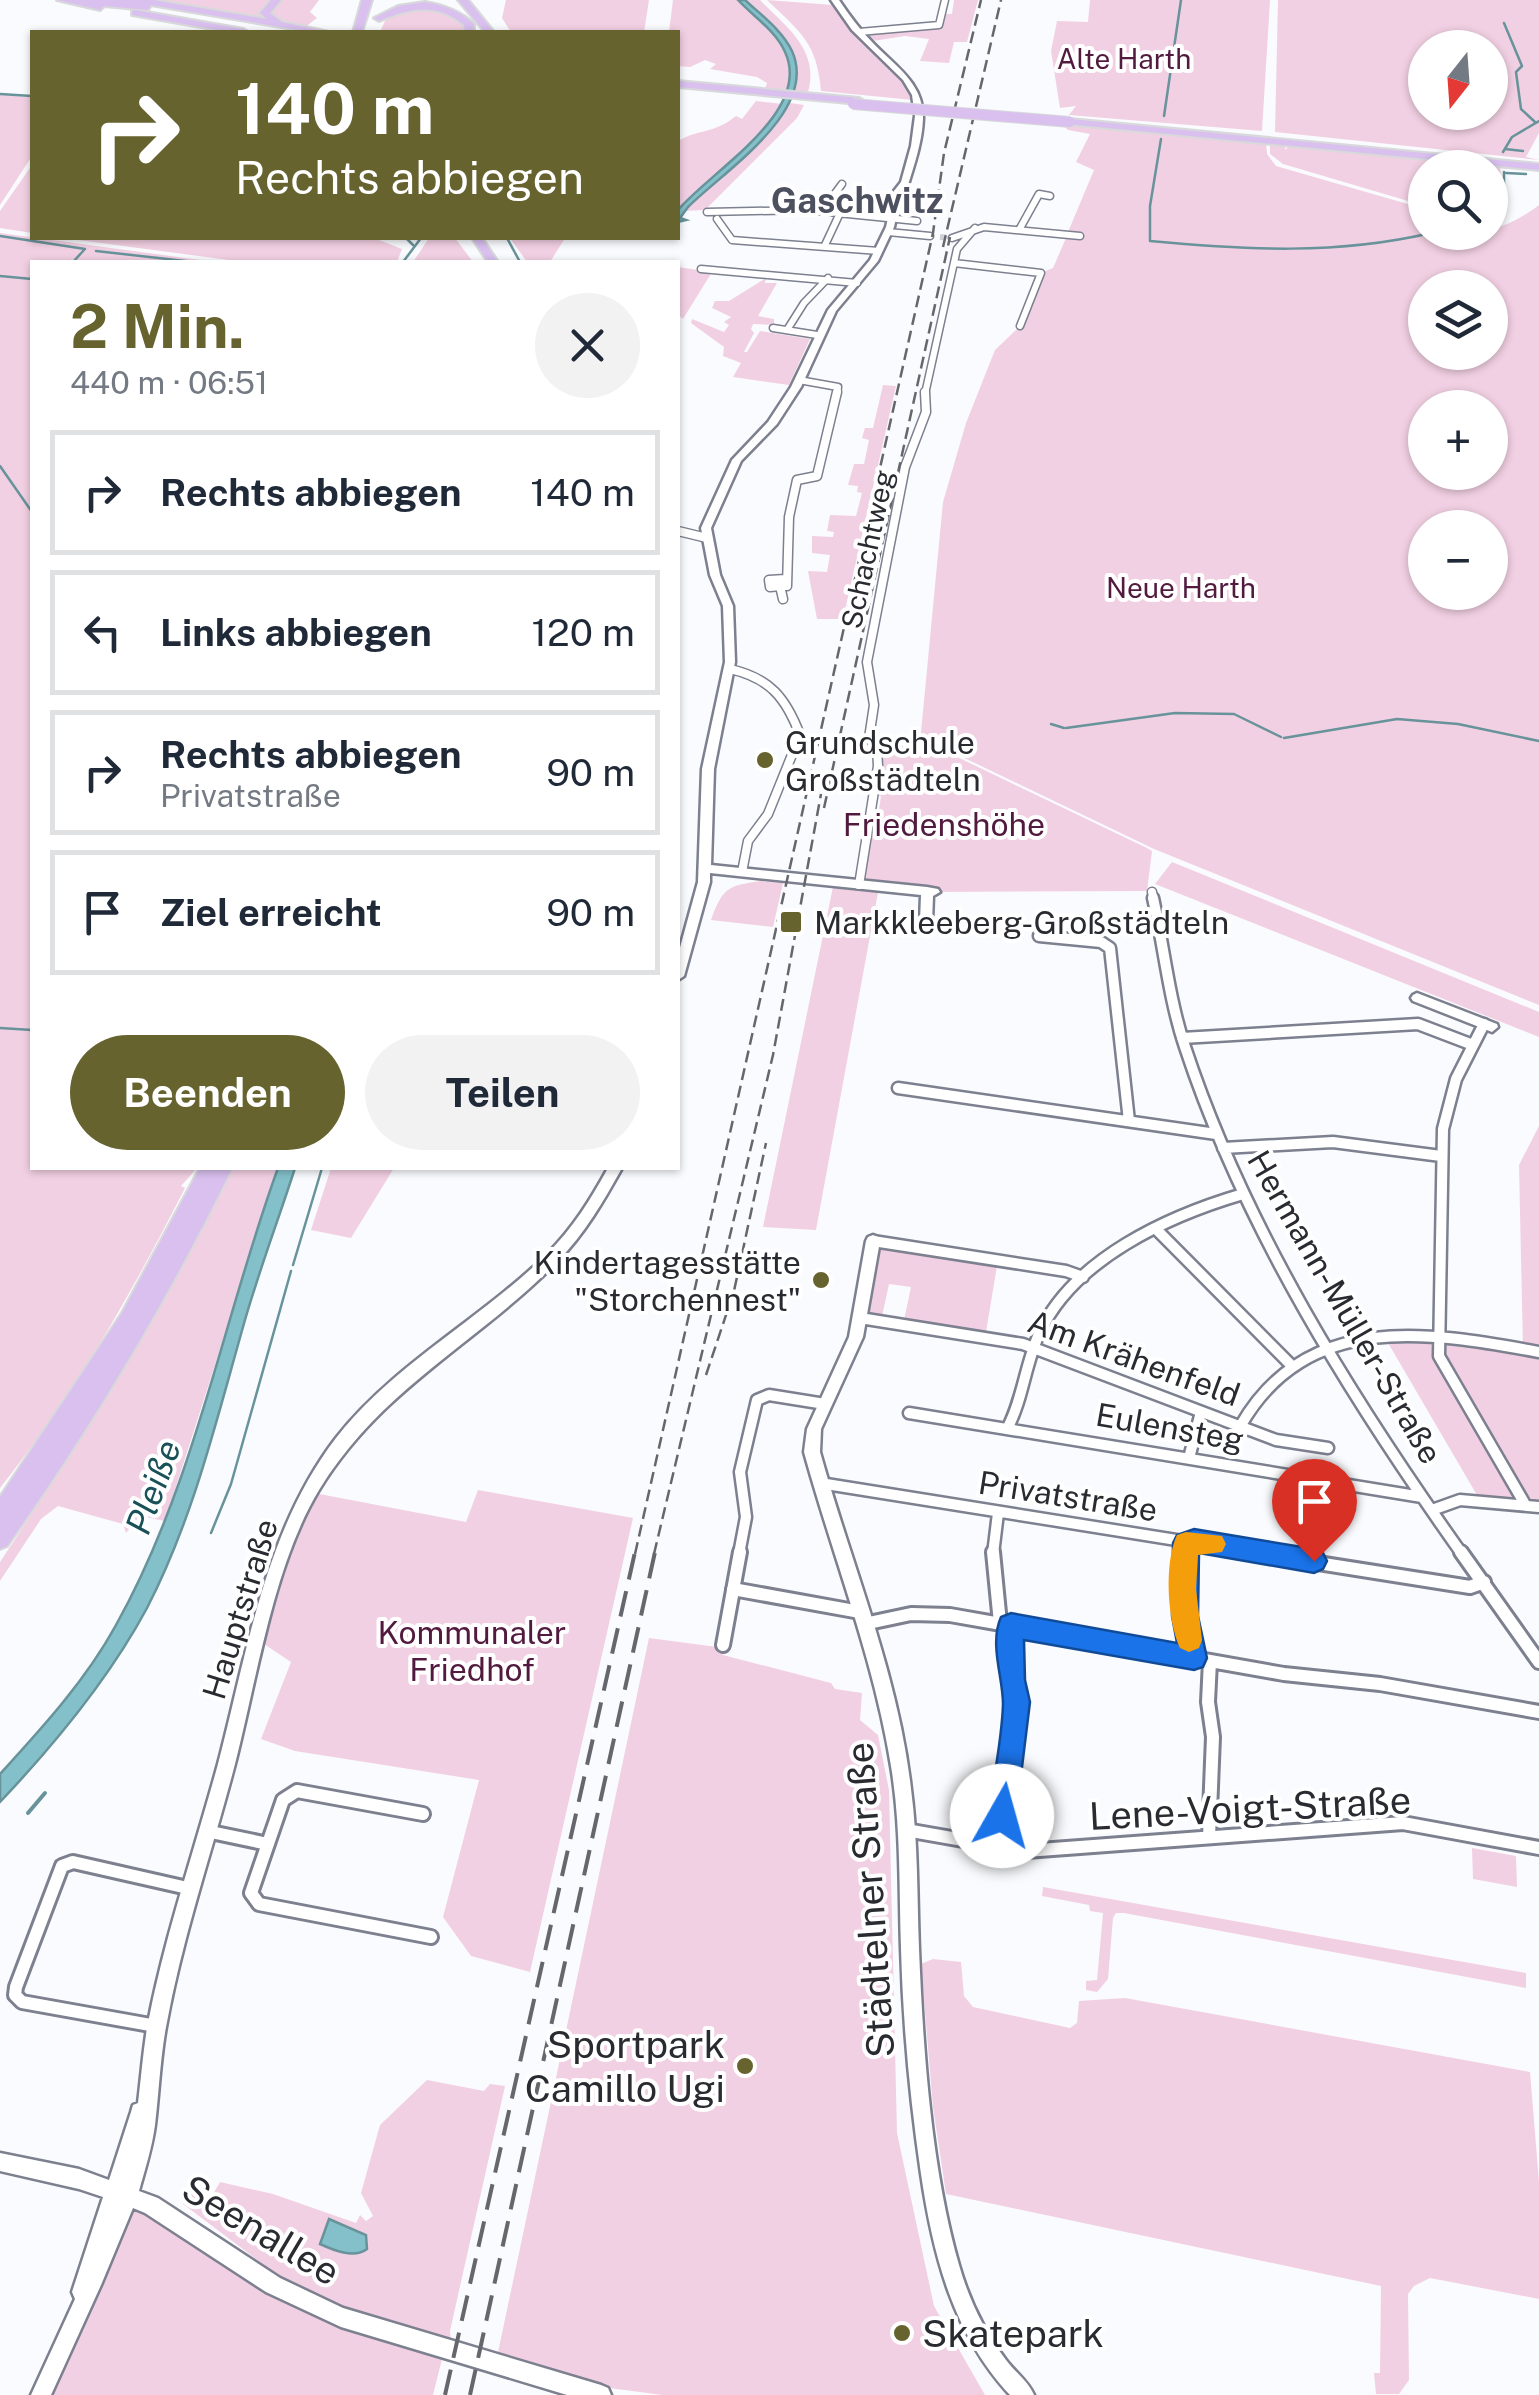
<!DOCTYPE html>
<html lang="de">
<meta charset="utf-8">
<style>
body{margin:0;font-family:"Public Sans",sans-serif;background:#f2f2f3;color:#1f2937;height:100vh;display:flex;flex-direction:column;font-size:38px;white-space:nowrap}
*{box-sizing:border-box;margin:0}
p{font-size:32px;color:#747a83}
.icon{flex:none;width:55px;height:55px;fill:none;stroke:currentColor;stroke-width:2;stroke-linecap:round;stroke-linejoin:round}
.map{position:relative;flex:1;overflow:hidden}
.side{position:absolute;left:30px;top:260px;width:650px;height:910px;display:flex;flex-direction:column;background:#fff;border-radius:0px;box-shadow:0 2px 8px #0004}
.side>*{flex:none}
.top-card{position:absolute;left:30px;top:30px;width:650px;height:210px;border-radius:0px;box-shadow:0 2px 8px #0004;background:#66632f;color:#fff;overflow:hidden}
.needle{width:65px;rotate:197deg}
.controls{position:absolute;left:1408px;top:30px;display:grid;gap:20px}
.controls a{display:grid;place-items:center;width:100px;height:100px;border-radius:50%;background:#fff;box-shadow:0 2px 8px #0004;font-size:50px}
.pin{position:absolute;display:grid;place-items:center;width:85px;height:85px;color:#fff;margin:-102px -42px;border-radius:50% 50% 50% 0;rotate:-45deg;box-shadow:0 0 10px #0007}
.pin .icon{rotate:45deg}
.me{position:absolute;width:110px;margin:-55px;rotate:7deg;stroke-linejoin:round;filter:drop-shadow(0 0 8px #0008)}
.turn{display:flex;align-items:center;gap:35px;height:210px;padding:0 40px;font-size:45px}
.turn .icon{width:130px;height:130px;stroke-width:2.5}
.turn b{display:block;font-size:70px;line-height:85px}
.round{display:grid;place-items:center;flex:none;width:105px;height:105px;border-radius:52px;background:#f2f2f3}
.summary{display:flex;align-items:center;justify-content:space-between;height:170px;padding:0 40px}
h1{font-size:60px;font-weight:700;line-height:75px;color:#66632f}
.action{display:flex;gap:20px;margin-top:auto;padding:20px 40px}
.action a{flex:1;height:115px;border-radius:60px;background:#66632f;color:#fff;font-size:40px;font-weight:700;line-height:115px;text-align:center}
.action a+a{background:#f2f2f3;color:#1f2937}
ul{padding:0;list-style:none}
li{display:flex;align-items:center;gap:30px;height:125px;margin:0 20px 15px;padding:0 20px;border:5px solid #e0e1e3;border-radius:0px}
li div{flex:1}
li b{display:block;font-size:38px}
li em{font-style:normal}
.map>svg:first-child{display:block}
.green{fill:#f2d0e3;fill-rule:evenodd}
.water{fill:#83c0c9;stroke:#68939b;stroke-width:2.5}
.lines{fill:none;stroke-linecap:round;stroke-linejoin:round}
.stream-far1{stroke:#68939b;stroke-width:2.5}
.stream{stroke:#68939b;stroke-width:4}
.street-tunnel{stroke:#d0d1d5;stroke-width:6;stroke-dasharray:6 2.5;stroke-linecap:butt}
.street-far3-casing{stroke:#7c808f;stroke-width:9}
.street-far2-casing{stroke:#7c808f;stroke-width:11}
.street-far1-casing{stroke:#7c808f;stroke-width:15}
.street-casing{stroke:#7c808f;stroke-width:18}
.secondary-casing{stroke:#7c808f;stroke-width:5}
.highway-casing{stroke:#d8d9da;stroke-width:4}
.street-far3{stroke:#fff;stroke-width:6}
.street-far2{stroke:#fff;stroke-width:8}
.street-far1{stroke:#fff;stroke-width:10}
.street{stroke:#fff;stroke-width:12}
.secondary{fill:#fff;fill-rule:evenodd}
.highway{fill:#d9c0ef;fill-rule:evenodd}
.rail-far1{stroke:#65676c;stroke-width:2.5;stroke-dasharray:12 6;stroke-linecap:butt}
.rail{stroke:#65676c;stroke-width:4;stroke-dasharray:26 12;stroke-linecap:butt}
.highway-bridge-casing{stroke:#d8d9da;stroke-width:12;stroke-linecap:butt}
.highway-bridge{stroke:#d9c0ef;stroke-width:10}
.route{fill:#1a73e8;stroke:#114b97;stroke-width:2.5}
.slow{fill:#f59e0b}
.poi-dot{fill:#66632f;stroke:#fff;stroke-width:4}
.labels{text-anchor:middle;dominant-baseline:central;stroke-width:8;stroke-linejoin:round;paint-order:stroke}
.far-park-label{font-size:28px;fill:#511a3e;stroke:#fff}
.far-street-label{font-size:28px;fill:#292b31;stroke:#fff}
.poi-label{font-size:32px;fill:#292b31;stroke:#fff;text-anchor:start}
.park-label{font-size:32px;fill:#511a3e;stroke:#fff}
.street-label{font-size:32px;fill:#292b31;stroke:#fff}
.far-district-label{font-size:35px;font-weight:bold;fill:#4d505e;stroke:#fff}
.water-label{font-size:35px;font-style:italic;fill:#1a5057;stroke:#fff}
.near-street-label{font-size:38px;fill:#292b31;stroke:#fff}
.near-poi-label{font-size:38px;fill:#292b31;stroke:#fff;text-anchor:end}
</style>
<div class="map">
<svg width="1539" height="2395" viewBox="0 0 1539 2395">
<rect width="100%" height="100%" fill="#fafbfe"/>
<!-- green -->
<path class="green" d="M138 0H273L263 11 269 22 205 8Z
M277 0H319L310 12 317 18 304 28 270 19 269 8Z
M506 0H649L644 32H511L502 18Z
M673 0H738C765 28 797 48 788 91L765 89 767 83 757 77 710 69 716 64 705 60 690 67 678 66V32H669Z
M745 0H760C786 27 820 50 808 92L795 91C807 52 770 24 745 0Z
M767 0 833 5 908 86 913 100 821 91C817 42 800 32 767 0Z
M954 0H978L967 42H954L949 63 920 61 929 39 905 36 873 41 865 33 901 28 940 29 942 14H952Z
M1090 0H1270L1262 131 1069 115 1076 106 1060 108 1051 51 1057 21 1088 22Z
M1278 0H1539V133L1526 157 1539 160 1275 132ZM1425 48H1490V112H1425Z
M434 5 463 22 465 32H380L389 12Z
M0 95 32 97V156L0 205Z
M756 101 783 104 765 127 678 210V141C698 129 714 134 736 116L742 119Z
M790 103 804 105 797 118 705 210 684 211 774 127Z
M1062 124 1266 142 1267 154 1276 166 1425 209V232C1472 233 1497 237 1539 205V1005L1154 849 954 753 926 748V744L920 743 943 502 966 423 995 350 1019 327 1041 273 1053 268 1066 238 1078 239 1080 236 1068 232 1094 170 1076 162 1090 134 1068 130ZM1425 288H1490V352H1425ZM1425 408H1490V472H1425ZM1425 528H1490V592H1425Z
M1270 142 1285 145V150L1289 146 1539 169V171L1500 168 1502 184 1490 200V168H1425V206L1283 164 1270 154Z
M32 165V233L0 228V211Z
M0 233 215 262H32V1168H197L181 1186 185 1188C131 1294 76 1392 0 1488Z
M63 238H374L402 249 397 262H244Z
M429 238H455L473 262H413Z
M510 238H565L550 262H527Z
M678 267 712 272 683 319 678 315Z
M766 278 765 283H777L758 316 774 319V325L753 324 751 329 754 333 744 352H747L760 331 810 339 789 385 733 377 741 363 723 356 724 347 691 323 692 319 724 332 729 325 724 322 731 317 712 308 715 301H729Z
M883 385 896 386 843 619H817L808 571 827 572 830 555 812 553V536L833 537 834 532 827 531 830 515 856 516 862 493 857 492 858 486 848 485 854 464H864L869 440 862 438 865 428H873Z
M891 744 953 755 1147 848 1152 851 1147 891 934 892 879 887 816 1230 763 1227 834 882 859 884 869 809 879 810 881 796 872 795 877 748Z
M1172 862 1539 1012V1037L1155 884Z
M760 881 783 883 773 927 711 920C723 887 728 886 760 881Z
M1539 1126V1507L1481 1502 1384 1336 1523 1349 1519 1165Z
M228 1168H278L165 1521 140 1516 126 1533 123 1524 58 1506 41 1519 0 1581V1562C83 1436 165 1305 228 1168Z
M331 1168H394L351 1238 311 1230Z
M873 1241 998 1260 985 1338 903 1325 911 1287 889 1284 881 1321 860 1318Z
M478 1490 633 1518 530 1972 471 1956 443 1917 479 1780 295 1751 261 1739 291 1662 258 1640 309 1492 466 1522Z
M649 1638 717 1647 723 1655 831 1683 835 1689 862 1693 860 1720 878 1735 889 1790 897 2133 934 2306 985 2395H663L609 2388 497 2357Z
M1472 1848 1516 1856 1517 1887 1473 1879Z
M1043 1887 1526 1973V1988L1124 1913H1116L1113 1918 1108 1979 1097 1992 1086 1990V1981L1097 1980 1103 1913 1090 1911 1089 1905 1042 1896Z
M933 1959 961 1962 964 1996 973 2007 1070 2028 1077 2023 1079 2001 1125 1998 1530 2072 1539 2182V2299L1430 2278 1414 2286 1408 2294 1409 2380 1399 2394H1376L1374 2373H1380L1381 2286 946 2194 933 2107 921 1964Z
M427 2080 484 2091 490 2084 505 2086 450 2331 451 2343 352 2311 285 2281 183 2204 187 2195 194 2193 207 2205 220 2182 273 2194 356 2223 360 2215 366 2221 373 2216 361 2193 380 2125Z
M128 2195 243 2267 444 2351 433 2395H41Z"/>
<!-- water -->
<path class="water" d="M738 0H745C761 15 782 30 792 51 819 111 725 170 688 207L680 218 686 220 678 222V210C712 170 813 112 785 52 776 31 754 17 738 0Z
M278 1168H295C278 1221 258 1273 243 1327 216 1422 193 1519 147 1608 109 1679 55 1744 0 1802V1774C42 1728 86 1680 116 1625 195 1484 223 1319 278 1168Z
M329 2219 366 2235 367 2249C354 2259 333 2250 320 2244Z"/>
<g class="lines">
<!-- stream-far1 -->
<path class="stream-far1" d="M1504 23 1522 66 1516 72 1521 109 1535 122
M0 94 32 96
M1164 116 1181 0
M1161 139 1150 206V241C1245 250 1337 255 1431 233
M1505 149 1523 151
M1503 152 1512 137 1539 121
M1506 173 1526 174
M1490 205 1504 189V172
M0 236 85 249
M406 238 413 245
M507 238 520 262
M96 251 194 262
M73 262 84 250
M403 262 421 238
M0 276 32 279
M0 466 32 512
M1051 724 1064 728
M1066 728 1175 713 1234 714 1281 737
M1284 738 1397 719 1458 724 1539 741
M0 1028 32 1030
M293 1265 322 1168
M211 1533 231 1484 291 1271"/>
<!-- stream -->
<path class="stream" d="M28 1813 45 1793"/>
<!-- street-tunnel -->
<path class="street-tunnel" d="M940 237 952 238"/>
<defs>
<path id="street-far3" d="M859 32 939 25 945 0
M822 211 842 184
M707 212 808 210 917 221
M717 219 732 240 879 251
M1019 230 1039 194 1050 196
M888 232 930 236
M952 238 984 227 1080 236
M825 245 840 213
M954 263 1041 273 1020 326
M701 269 857 283
M773 328 817 335
M787 330 804 303 828 278
M799 380 838 387 837 394
M925 394 957 249 975 228"/>
<path id="street-far2" d="M678 531 707 538
M780 586 770 587 769 580 785 579
M783 599 780 586H787L789 517 797 480 817 476 837 392
M730 669C770 678 786 698 800 735L768 814 748 841 742 872
M859 885 878 766 877 748 869 738 874 705 867 662 905 467 926 412 925 392
M1152 892 1154 901"/>
<path id="street-far1" d="M1153 898C1164 947 1169 1000 1185 1047 1245 1229 1352 1399 1462 1554
M1039 936 1101 942 1110 948 1129 1121
M1484 1024 1456 1079 1443 1129 1439 1356 1526 1506
M1182 1038 1418 1024 1473 1045
M898 1088 1216 1134
M1223 1148 1333 1142 1441 1156
M1155 1228 1293 1367
M873 1241 1066 1271 1083 1277
M860 1318 1023 1344 1276 1440 1328 1448
M909 1413 1422 1497
M1241 1425C1307 1310 1430 1332 1539 1352
M1007 1429C1023 1399 1025 1365 1039 1334 1073 1259 1168 1216 1243 1194
M1189 1458 1201 1412
M820 1483 1264 1554
M1432 1510 1460 1500 1539 1507
M739 1554 746 1517 740 1472 757 1400 769 1395 825 1404
M993 1554 998 1513
M1186 1554V1543"/>
<path id="street" d="M993 1552 1000 1623
M1186 1552 1185 1616 1194 1658
M1248 1552 1470 1587 1484 1582
M1461 1552 1539 1662
M733 1589 860 1612
M864 1624 911 1614 950 1615 1284 1674 1380 1684 1539 1712
M723 1645 740 1552
M423 1814 297 1791 283 1800 251 1893 259 1904 431 1937
M906 1830 1026 1851 1403 1823 1539 1848
M206 1831 268 1844
M1209 1837 1213 1737 1208 1702 1210 1661
M998 1846 1016 1702 1011 1680V1625
M156 2026 22 2002 15 1995 16 1987 62 1866 73 1862 192 1889"/>
<path id="secondary" d="M831 0H839C849 15 860 30 873 43 895 66 924 83 923 119 922 143 914 165 907 188L902 191 894 227 878 261 836 311 801 387 777 424 741 461 711 528 720 575 733 606 735 662 714 769 711 865 927 887 938 889 940 892 933 896 932 922 926 926 920 922 921 895 710 873V882L684 976 678 980V955L698 882 702 769 725 662 723 606 710 575 701 528 732 460 768 422 791 387 828 310 870 260 886 227 894 191 901 182 911 146 915 116 912 95 903 80 852 30Z
M1417 993 1497 1024 1498 1027 1492 1032 1413 1001 1411 998 1413 995Z
M608 1168H622C603 1202 585 1233 558 1261 478 1343 381 1388 319 1490 273 1566 257 1678 235 1764 212 1852 182 1938 166 2027 160 2060 159 2092 155 2125 152 2148 145 2169 139 2191L158 2198 280 2278 343 2308 601 2385 608 2388 611 2395H567L341 2327 266 2292 145 2213 133 2208 101 2285 51 2395H31L75 2299 72 2292 103 2197 79 2189 0 2171V2153L79 2169 109 2180 131 2112 133 2105 138 2103C141 2078 143 2053 147 2028 164 1938 194 1852 218 1764 247 1654 264 1532 336 1438 394 1364 481 1319 547 1254 573 1228 591 1199 608 1168Z
M873 1235 878 1237 880 1241 863 1337 821 1429 820 1452C851 1564 898 1673 911 1789 918 1842 917 1895 919 1949 923 2049 931 2168 959 2265 969 2300 984 2331 1006 2360 1015 2372 1028 2381 1034 2395H1010C953 2334 933 2255 921 2174 910 2099 903 2023 901 1948 899 1887 901 1826 891 1766 874 1659 833 1557 804 1452L807 1429 849 1337 866 1241 868 1237Z"/>
<path id="highway" d="M57 0H153L267 19 260 13 271 0H281L270 13 282 22 329 32H310L151 5 148 10 104 6 100 10Z
M362 0H372L362 32H353Z
M458 0H468L494 32H485Z
M425 2C444 5 460 11 474 24V32H465L464 25C436 2 410 8 379 21L374 18 398 6Z
M135 10 243 29 248 32H230L132 15V11Z
M678 81 859 98 864 101 859 104 678 87Z
M1070 119 1539 164V170L1066 124 1065 122Z
M472 238H482L498 262H488Z
M200 1168H232C167 1301 92 1426 7 1546L0 1549V1497L122 1313Z"/>
</defs>
<!-- street-far3 casing -->
<use href="#street-far3" class="street-far3-casing"/>
<!-- street-far2 casing -->
<use href="#street-far2" class="street-far2-casing"/>
<!-- street-far1 casing -->
<use href="#street-far1" class="street-far1-casing"/>
<!-- street casing -->
<use href="#street" class="street-casing"/>
<!-- secondary casing -->
<use href="#secondary" class="secondary-casing"/>
<!-- highway casing -->
<use href="#highway" class="highway-casing"/>
<!-- street-far3 -->
<use href="#street-far3" class="street-far3"/>
<!-- street-far2 -->
<use href="#street-far2" class="street-far2"/>
<!-- street-far1 -->
<use href="#street-far1" class="street-far1"/>
<!-- street -->
<use href="#street" class="street"/>
<!-- secondary -->
<use href="#secondary" class="secondary"/>
<!-- highway -->
<use href="#highway" class="highway"/>
<!-- rail-far1 -->
<path class="rail-far1" d="M943 247 1001 0
M824 808 950 237
M706 1375 734 1291 766 1143
M635 1554 933 233 944 153 981 0
M654 1554 773 1055 821 794"/>
<!-- rail -->
<path class="rail" d="M445 2395 635 1552
M470 2395 655 1552"/>
<defs>
<path id="highway-bridge" d="M853 104 1070 122"/>
</defs>
<!-- highway-bridge casing -->
<use href="#highway-bridge" class="highway-bridge-casing"/>
<!-- highway-bridge -->
<use href="#highway-bridge" class="highway-bridge"/>
</g>
<!-- route -->
<path class="route" d="M1194 1529 1314 1549 1323 1553 1327 1561 1323 1569 1314 1573 1199 1553 1198 1616 1207 1658 1203 1667 1194 1670 1024 1640 1025 1680 1030 1702 1016 1816 1012 1826 1002 1830 992 1826 988 1816C993 1780 1002 1741 1003 1704 1003 1677 989 1644 1001 1617L1011 1613 1177 1643 1172 1616 1173 1543 1177 1535Z"/>
<!-- slow -->
<path class="slow" d="M1186 1532 1222 1536 1226 1544 1222 1552 1198 1555 1196 1589 1202 1640 1199 1648 1189 1652 1180 1648C1167 1620 1164 1563 1177 1535Z"/>
<!-- markers -->
<g class="poi-dot">
<circle cx="765" cy="760" r="10"/>
<rect x="779" y="910" width="24" height="24" rx="5"/>
<circle cx="821" cy="1280" r="10"/>
<circle cx="745" cy="2066" r="10"/>
<circle cx="902" cy="2333" r="10"/>
</g>
<g class="labels">
<!-- far-park labels -->
<g class="far-park-label">
<text x="1124" y="58">Alte Harth</text>
<text x="1181" y="587">Neue Harth</text>
</g>
<!-- far-street labels -->
<g class="far-street-label">
<text transform="translate(867 549) rotate(-78)">Schachtweg</text>
</g>
<!-- poi labels -->
<g class="poi-label">
<text x="785" y="742">Grundschule<tspan x="785" dy="37">Großstädteln</tspan></text>
<text x="814" y="922">Markkleeberg-Großstädteln</text>
<text x="801" y="1262" text-anchor="end">Kindertagesstätte<tspan x="801" dy="37">"Storchennest"</tspan></text>
</g>
<!-- park labels -->
<g class="park-label">
<text x="944" y="824">Friedenshöhe</text>
<text x="472" y="1632">Kommunaler<tspan x="472" dy="37">Friedhof</tspan></text>
</g>
<!-- street labels -->
<g class="street-label">
<text transform="translate(1345 1307) rotate(60)">Hermann-Müller-Straße</text>
<text transform="translate(1134 1358) rotate(20)">Am Krähenfeld</text>
<text transform="translate(1170 1427) rotate(10)">Eulensteg</text>
<text transform="translate(1068 1496) rotate(9)">Privatstraße</text>
<text transform="translate(240 1609) rotate(-73)">Hauptstraße</text>
</g>
<!-- far-district labels -->
<g class="far-district-label">
<text x="857" y="200">Gaschwitz</text>
</g>
<!-- water labels -->
<g class="water-label">
<text transform="translate(153 1487) rotate(-70)">Pleiße</text>
</g>
<!-- near-street labels -->
<g class="near-street-label">
<text transform="translate(1250 1808) rotate(-3)">Lene-Voigt-Straße</text>
<text transform="translate(870 1900) rotate(-94)">Städtelner Straße</text>
<text transform="translate(261 2230) rotate(31)">Seenallee</text>
</g>
<!-- near-poi labels -->
<g class="near-poi-label">
<text x="725" y="2044">Sportpark<tspan x="725" dy="44">Camillo Ugi</tspan></text>
<text x="922" y="2333" text-anchor="start">Skatepark</text>
</g>
</g>
</svg>
<div class="controls">
<a><svg class="needle" viewBox="-14 -14 28 28"><path d="M0-13l5 13h-10z" fill="#e53935"/><path d="M0 13l5-13h-10z" fill="#747a83"/></svg></a>
<a><svg class="icon" aria-label="search" viewBox="0 0 24 24"><circle cx="10" cy="10" r="6"/><path d="M15 15l6 6"/></svg></a>
<a><svg class="icon" aria-label="layers" viewBox="0 0 24 24"><path d="M12 4l9 5-9 5-9-5zM3 14l9 5 9-5"/></svg></a>
<a>+</a>
<a>−</a>
</div>
<div class="pin" style="left:1314px;top:1561px;background:#d93025"><svg class="icon" aria-label="arrive" viewBox="0 0 24 24"><path d="M6 21V4h12l-3 4 3 4H6"/></svg></div>
<svg class="me" style="left:1002px;top:1816px" viewBox="-20 -20 40 40"><circle r="19" fill="#fff"/><path d="M0-13L10 11 0 6-10 11z" fill="#1a73e8"/></svg>
<div class="top-card">
<div class="turn"><svg class="icon" aria-label="right" viewBox="0 0 24 24"><path d="M7 20v-9h11M14 6l5 5-5 5"/></svg><div><b>140 m</b>Rechts abbiegen</div></div>
</div>
<section class="side">
<div class="summary"><div><h1>2 Min.</h1><p>440 m · 06:51</p></div><a class="round"><svg class="icon" aria-label="close" viewBox="0 0 24 24"><path d="M6 6l12 12M18 6L6 18"/></svg></a></div>
<ul>
<li><svg class="icon" aria-label="right" viewBox="0 0 24 24"><path d="M7 20v-9h11M14 6l5 5-5 5"/></svg><div><b>Rechts abbiegen</b></div><em>140 m</em></li>
<li><svg class="icon" aria-label="left" viewBox="0 0 24 24"><path d="M17 20v-9H6M10 6l-5 5 5 5"/></svg><div><b>Links abbiegen</b></div><em>120 m</em></li>
<li><svg class="icon" aria-label="right" viewBox="0 0 24 24"><path d="M7 20v-9h11M14 6l5 5-5 5"/></svg><div><b>Rechts abbiegen</b><p>Privatstraße</p></div><em>90 m</em></li>
<li><svg class="icon" aria-label="arrive" viewBox="0 0 24 24"><path d="M6 21V4h12l-3 4 3 4H6"/></svg><div><b>Ziel erreicht</b></div><em>90 m</em></li>
</ul>
<div class="action"><a>Beenden</a><a>Teilen</a></div>
</section>
</div>
